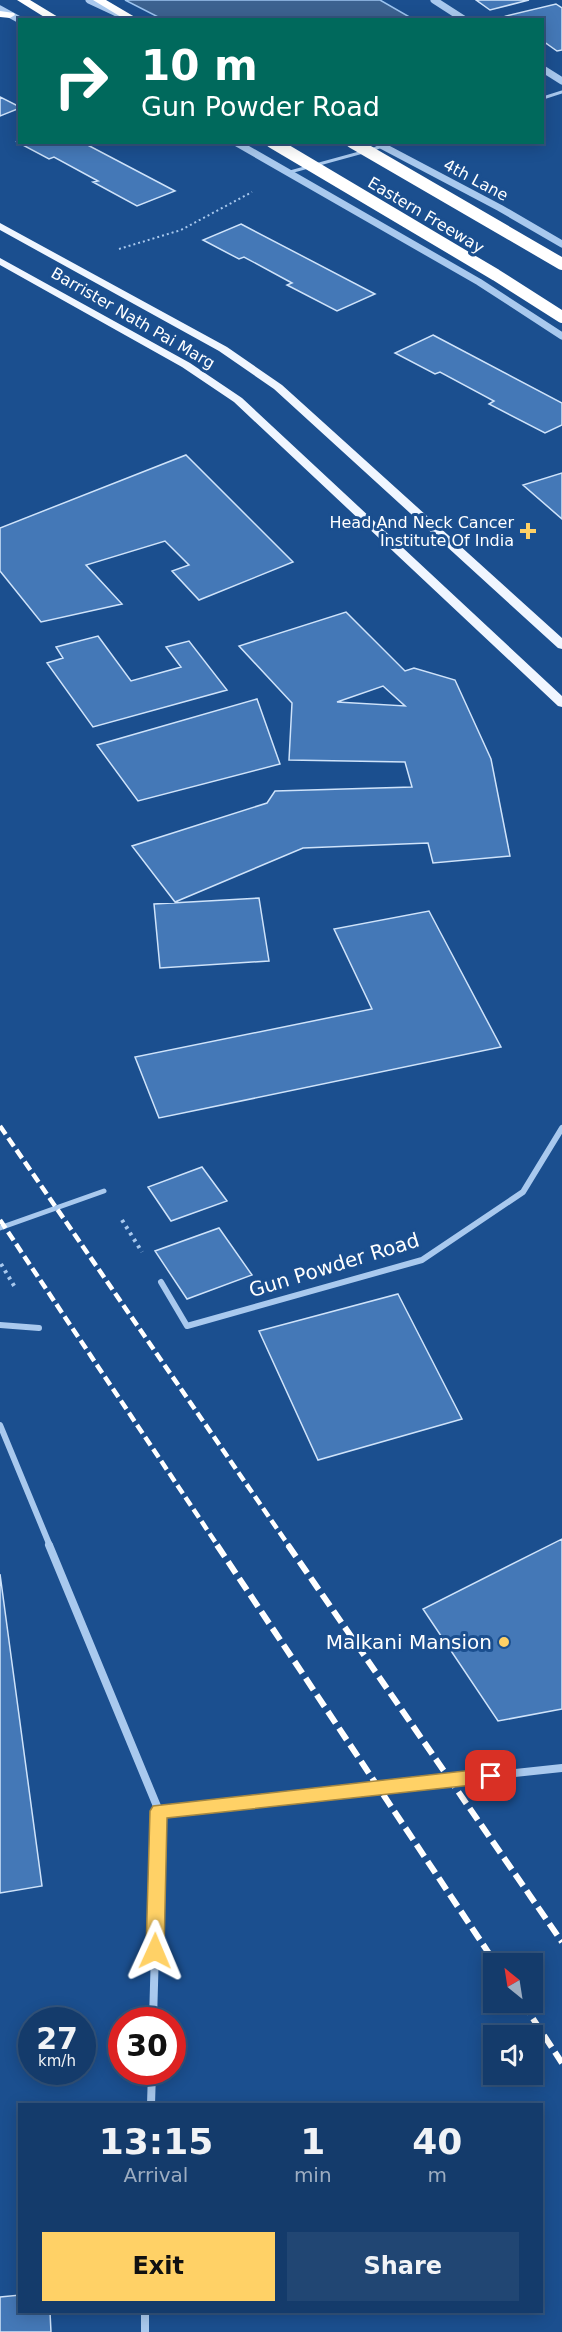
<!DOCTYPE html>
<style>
body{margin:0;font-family:"DejaVu Sans",sans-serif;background:#214673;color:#f1f3f6;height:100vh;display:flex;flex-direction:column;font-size:22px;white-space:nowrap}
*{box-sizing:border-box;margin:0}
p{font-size:20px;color:#9dadc1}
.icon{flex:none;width:33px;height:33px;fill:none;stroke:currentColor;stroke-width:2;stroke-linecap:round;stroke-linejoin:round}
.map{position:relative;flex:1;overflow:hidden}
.sheet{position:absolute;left:18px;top:2103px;width:525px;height:210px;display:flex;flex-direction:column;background:#143b6b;border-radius:0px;box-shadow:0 3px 15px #0003,0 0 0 2px #33557e}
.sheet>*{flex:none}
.top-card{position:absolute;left:18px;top:18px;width:526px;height:126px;border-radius:0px;box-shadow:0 3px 15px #0003,0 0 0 2px #33557e;background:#00695c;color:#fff;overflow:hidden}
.needle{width:39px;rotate:330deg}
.controls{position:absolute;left:483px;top:1953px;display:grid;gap:12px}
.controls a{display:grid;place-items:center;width:60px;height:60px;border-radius:0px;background:#143b6b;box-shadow:0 3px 15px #0003,0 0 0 2px #33557e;font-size:30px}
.speed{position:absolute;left:18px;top:2007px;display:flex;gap:12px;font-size:30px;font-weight:700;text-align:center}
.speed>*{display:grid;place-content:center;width:78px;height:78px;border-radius:50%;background:#143b6b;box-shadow:0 3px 15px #0003,0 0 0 2px #33557e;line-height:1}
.speed small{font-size:15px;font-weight:400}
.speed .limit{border:9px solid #d22;background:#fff;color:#111}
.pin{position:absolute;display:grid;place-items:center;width:51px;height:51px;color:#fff;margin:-26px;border-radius:12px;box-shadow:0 3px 9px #0006}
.me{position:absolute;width:66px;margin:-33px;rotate:1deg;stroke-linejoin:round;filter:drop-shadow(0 0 4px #0008)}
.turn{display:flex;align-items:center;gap:21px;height:126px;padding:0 24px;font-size:27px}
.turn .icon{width:78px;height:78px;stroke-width:2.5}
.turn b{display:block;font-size:42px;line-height:51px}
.eta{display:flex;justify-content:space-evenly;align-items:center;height:102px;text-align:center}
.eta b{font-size:36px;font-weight:700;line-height:42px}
.button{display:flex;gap:12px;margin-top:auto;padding:12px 24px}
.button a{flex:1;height:69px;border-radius:0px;background:#ffd166;color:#111;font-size:24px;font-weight:700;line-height:69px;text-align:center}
.button a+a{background:#214673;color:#f1f3f6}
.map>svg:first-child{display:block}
.water{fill:#3c6290;stroke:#9cc4f0;stroke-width:1.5}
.building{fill:#4478b7;stroke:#cfe3fa;stroke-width:1.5;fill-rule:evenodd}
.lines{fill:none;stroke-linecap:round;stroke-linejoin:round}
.path-far1{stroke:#a9c9ee;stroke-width:2;stroke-dasharray:2 3;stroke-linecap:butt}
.path{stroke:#a9c9ee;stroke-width:4;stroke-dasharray:3 4.5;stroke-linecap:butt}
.service{stroke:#a9c9ee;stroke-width:3}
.pedestrian{stroke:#a9c9ee;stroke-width:5}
.minor-far1{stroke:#a9c9ee;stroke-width:6}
.minor{stroke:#a9c9ee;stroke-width:8}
.tertiary{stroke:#a9c9ee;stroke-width:7}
.primary{fill:#f0f6ff;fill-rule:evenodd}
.motorway{fill:#fff;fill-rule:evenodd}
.rail-far1{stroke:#fff;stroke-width:4.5;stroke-dasharray:10 4.5;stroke-linecap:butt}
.rail{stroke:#fff;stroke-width:6;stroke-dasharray:14 6;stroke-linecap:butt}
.motorway-bridge{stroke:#fff;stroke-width:12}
.route{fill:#ffd166;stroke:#a68842;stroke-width:1.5}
.poi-dot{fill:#ffd166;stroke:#1b4f8f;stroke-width:2}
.labels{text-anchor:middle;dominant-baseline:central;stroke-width:6;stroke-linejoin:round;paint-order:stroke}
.far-street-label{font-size:16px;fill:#fff;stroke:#1b4f8f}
.far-poi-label{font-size:16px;fill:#fff;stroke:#1b4f8f;text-anchor:end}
.street-label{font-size:20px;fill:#fff;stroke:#1b4f8f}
.poi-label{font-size:20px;fill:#fff;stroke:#1b4f8f;text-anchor:end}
</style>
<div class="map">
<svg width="562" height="2332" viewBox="0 0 562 2332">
<rect width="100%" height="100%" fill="#1b4f8f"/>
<!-- water -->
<path class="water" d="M125 0H380L413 19H162Z"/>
<!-- building -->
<path class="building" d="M476 0H529L490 10Z
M556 4 562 8V50L557 51 543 41V20H511L506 16Z
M0 97 20 107V108L0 116Z
M20 141 82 142 175 191 137 206 93 182 98 181 54 157 49 159 17 142Z
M241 224 375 294 337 311 287 285 292 283 244 257 239 259 203 240Z
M433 335 562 403V425L545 433 489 404 494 401 440 372 435 374 395 353Z
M186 455 293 562 199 600 172 571 189 565 165 541 86 565 122 604 41 622 0 571V528Z
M562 473V519L523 485Z
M346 612 405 671 414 668 455 680 491 759 510 856 433 863 428 843 303 848 175 902 132 846 267 803 275 791 412 787 405 762 289 760 292 703 239 646ZM383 686 405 706 337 702Z
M98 636 131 681 181 667 166 647 189 641 227 690 93 727 47 663 63 658 56 647Z
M257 699 280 764 138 801 97 745Z
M259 898 269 961 160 968 154 904Z
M429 911 501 1047 159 1118 135 1057 372 1009 334 929Z
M202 1167 227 1201 171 1221 148 1187Z
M219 1228 252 1275 187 1299 155 1251Z
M398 1294 462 1419 318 1460 259 1331Z
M562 1539V1709L498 1721 423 1609Z
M0 1574 42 1886 0 1893Z
M20 2295V2312H50L51 2332H0V2297Z"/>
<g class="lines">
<!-- path-far1 -->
<path class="path-far1" d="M119 249 181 230 252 192"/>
<!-- path -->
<path class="path" d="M122 1220 142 1252
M1 1264 16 1289"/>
<!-- service -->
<path class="service" d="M543 98 562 92
M371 150 393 142
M290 172 363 152"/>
<!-- pedestrian -->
<path class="pedestrian" d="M0 1228 104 1191"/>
<!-- minor-far1 -->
<path class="minor-far1" d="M161 1282 187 1326 422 1260 523 1192 562 1128
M0 1325 39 1328
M0 1425 50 1546"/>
<!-- minor -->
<path class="minor" d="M49 1545 159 1811 153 2020
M159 1811 562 1768
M151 2104 152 2072
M145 2312V2332"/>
<!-- tertiary -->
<path class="tertiary" d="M89 0 119 14
M434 0 465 20
M0 9 20 20
M543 69 562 81
M235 142 479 282 562 336
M375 142 500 208 562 244"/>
<!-- primary -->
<path class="primary" d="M0 223 227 347 282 385 562 638V649L558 648 274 389 219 351 0 230Z
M0 258 190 363 242 398 562 696V707L558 706 234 402 182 367 0 265Z"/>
<!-- motorway -->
<path class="motorway" d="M17 0H30L63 20H49Z
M93 0H106L140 20H126Z
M0 11 14 13 15 15 10 18 0 17Z"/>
<!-- rail-far1 -->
<path class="rail-far1" d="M0 1126 289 1546
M0 1220 218 1546"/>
<!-- rail -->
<path class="rail" d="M217 1545 496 1964
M288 1545 562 1942
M522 2002 562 2063"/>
<!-- motorway-bridge -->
<path class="motorway-bridge" d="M272 142 496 275 562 317
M352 142 562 264"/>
</g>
<!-- route -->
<path class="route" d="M491 1768 497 1771 499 1776 497 1781 491 1783 167 1818 164 1951 161 1956 155 1959 149 1956 146 1951 150 1811 153 1806Z"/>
<!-- markers -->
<g class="poi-dot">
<path d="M525 522h6v6h6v6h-6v6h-6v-6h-6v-6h6z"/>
<circle cx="504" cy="1642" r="6"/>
</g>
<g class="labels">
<!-- far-street labels -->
<g class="far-street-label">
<text transform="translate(476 180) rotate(28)">4th Lane</text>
<text transform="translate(426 215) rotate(31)">Eastern Freeway</text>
<text transform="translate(133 318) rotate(30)">Barrister Nath Pai Marg</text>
</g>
<!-- far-poi labels -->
<g class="far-poi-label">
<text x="514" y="522">Head And Neck Cancer<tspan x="514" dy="18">Institute Of India</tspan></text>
</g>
<!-- street labels -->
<g class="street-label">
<text transform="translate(334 1265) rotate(-17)">Gun Powder Road</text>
</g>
<!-- poi labels -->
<g class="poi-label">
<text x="492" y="1642">Malkani Mansion</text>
</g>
</g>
</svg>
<div class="controls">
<a><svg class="needle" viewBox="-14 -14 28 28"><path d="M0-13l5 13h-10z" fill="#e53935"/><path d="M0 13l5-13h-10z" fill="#9dadc1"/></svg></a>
<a><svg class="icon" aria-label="sound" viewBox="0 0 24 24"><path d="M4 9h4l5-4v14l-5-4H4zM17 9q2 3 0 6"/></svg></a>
</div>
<div class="speed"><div>27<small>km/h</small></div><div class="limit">30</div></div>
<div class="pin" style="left:491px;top:1776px;background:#d93025"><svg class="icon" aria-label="arrive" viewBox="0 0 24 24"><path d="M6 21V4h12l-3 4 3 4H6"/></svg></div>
<svg class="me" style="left:155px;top:1951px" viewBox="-20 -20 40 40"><path d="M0-17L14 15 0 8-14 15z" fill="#ffd166" stroke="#fff" stroke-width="4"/></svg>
<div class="top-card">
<div class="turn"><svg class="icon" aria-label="right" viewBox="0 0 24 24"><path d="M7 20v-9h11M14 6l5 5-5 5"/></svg><div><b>10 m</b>Gun Powder Road</div></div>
</div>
<section class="sheet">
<div class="eta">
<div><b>13:15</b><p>Arrival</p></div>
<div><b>1</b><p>min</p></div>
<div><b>40</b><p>m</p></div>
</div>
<div class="button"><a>Exit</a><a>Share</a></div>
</section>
</div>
